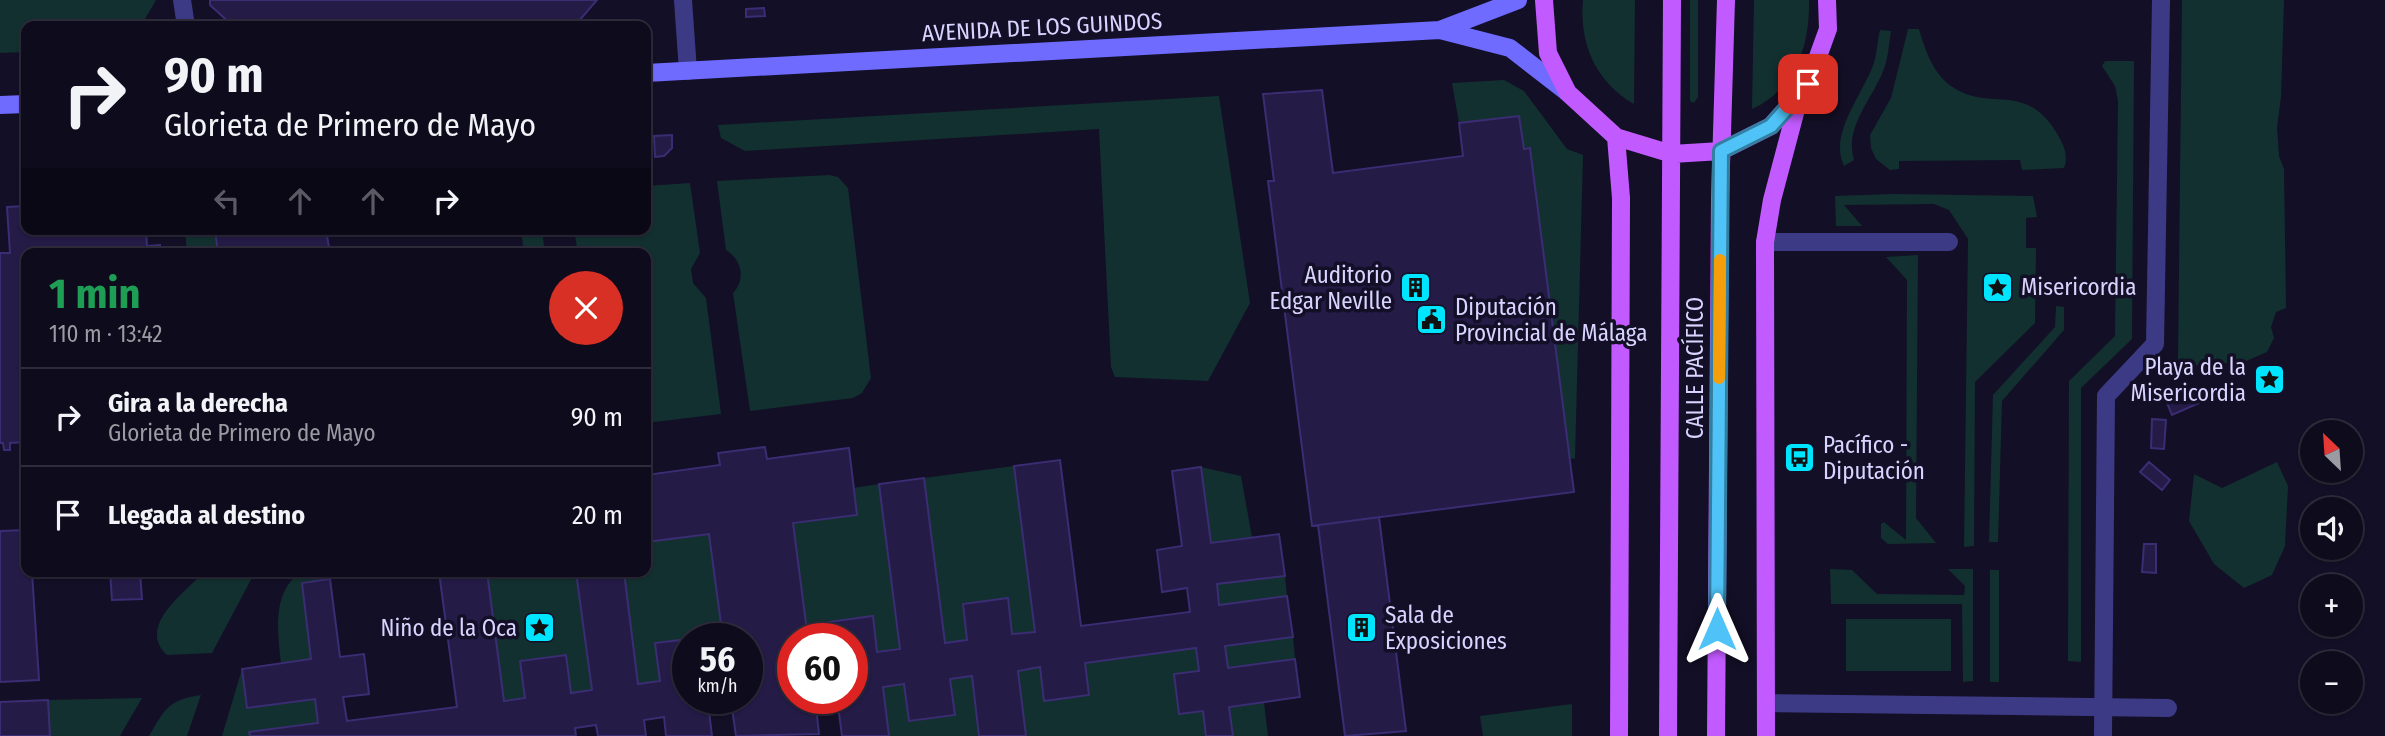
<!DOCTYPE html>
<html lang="es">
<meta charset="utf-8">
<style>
body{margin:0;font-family:"Fira Sans Condensed",sans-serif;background:#171425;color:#f1f3f6;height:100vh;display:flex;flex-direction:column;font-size:26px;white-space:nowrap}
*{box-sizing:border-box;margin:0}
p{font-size:23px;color:#9b9ba3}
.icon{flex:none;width:38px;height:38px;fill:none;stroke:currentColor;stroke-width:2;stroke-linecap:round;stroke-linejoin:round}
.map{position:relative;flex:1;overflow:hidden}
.side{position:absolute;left:21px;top:248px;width:630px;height:329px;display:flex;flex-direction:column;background:#0e0b1c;border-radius:14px;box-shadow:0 2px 5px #0004,0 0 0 2px #2e2b3b}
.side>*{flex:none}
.guide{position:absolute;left:21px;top:21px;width:630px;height:214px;border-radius:14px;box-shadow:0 2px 5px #0004,0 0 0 2px #2e2b3b;background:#0e0b1c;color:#f1f3f6;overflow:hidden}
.needle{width:46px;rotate:335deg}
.tools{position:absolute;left:2300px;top:420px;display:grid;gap:14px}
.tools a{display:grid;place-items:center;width:63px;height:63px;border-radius:50%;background:#0e0b1c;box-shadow:0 2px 5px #0004,0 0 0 2px #2e2b3b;font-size:35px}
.speed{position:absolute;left:672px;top:623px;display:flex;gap:14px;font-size:35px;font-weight:700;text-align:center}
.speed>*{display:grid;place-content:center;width:91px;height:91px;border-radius:50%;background:#0e0b1c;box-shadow:0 2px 5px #0004,0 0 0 2px #2e2b3b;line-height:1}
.speed small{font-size:18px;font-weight:400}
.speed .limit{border:10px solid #d22;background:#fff;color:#111}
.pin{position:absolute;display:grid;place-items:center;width:60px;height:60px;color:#fff;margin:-30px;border-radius:14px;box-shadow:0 4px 10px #0006}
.me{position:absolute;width:77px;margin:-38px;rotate:0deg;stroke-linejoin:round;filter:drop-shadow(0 0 5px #0008)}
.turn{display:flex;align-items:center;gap:24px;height:147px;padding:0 28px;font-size:32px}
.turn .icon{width:91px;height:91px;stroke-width:2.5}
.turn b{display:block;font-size:49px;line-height:60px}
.lanes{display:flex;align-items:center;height:66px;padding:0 28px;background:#0003;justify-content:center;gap:35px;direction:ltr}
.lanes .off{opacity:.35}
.round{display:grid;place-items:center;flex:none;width:74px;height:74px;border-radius:37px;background:#171425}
.summary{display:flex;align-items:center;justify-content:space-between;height:119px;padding:0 28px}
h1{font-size:42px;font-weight:700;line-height:52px;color:#1e9e55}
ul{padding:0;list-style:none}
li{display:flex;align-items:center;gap:21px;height:98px;padding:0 28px;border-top:2px solid #2e2b3b}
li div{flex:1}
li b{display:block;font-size:26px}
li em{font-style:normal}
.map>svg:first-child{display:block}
.green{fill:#12302f}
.building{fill:#241b47;stroke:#3b2d73;stroke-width:2}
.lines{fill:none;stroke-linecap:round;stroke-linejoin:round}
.service{stroke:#3d3a85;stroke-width:18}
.pedestrian{stroke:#3d3a85;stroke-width:18}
.minor{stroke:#3d3a85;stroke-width:18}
.secondary{stroke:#6f6bff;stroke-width:18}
.primary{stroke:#c25bff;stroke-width:18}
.route-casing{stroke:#337fa1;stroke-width:18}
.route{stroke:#4fc3f7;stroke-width:12}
.slow{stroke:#f59e0b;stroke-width:12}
.labels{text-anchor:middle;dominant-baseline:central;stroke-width:7;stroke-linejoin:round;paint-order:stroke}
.street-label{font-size:23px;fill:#d9d4ff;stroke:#130f26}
.poi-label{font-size:23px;fill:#d9d4ff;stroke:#130f26;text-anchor:start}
</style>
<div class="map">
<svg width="2385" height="736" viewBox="0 0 2385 736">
<rect width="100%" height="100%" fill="#130f26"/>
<!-- green -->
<path class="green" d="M0 0H156L141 26H26V52L0 53Z
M1583 0H1635L1634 104C1596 82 1579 44 1583 0Z
M1690 0H1698V97L1694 103 1690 101Z
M1754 0H1809C1810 45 1796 89 1752 109Z
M2182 0H2284L2281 97 2277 127 2279 156 2284 169 2286 308 2276 312 2271 327 2274 338 2267 352 2244 362 2187 366 2178 360Z
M1908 29H1919C1925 50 1933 73 1951 86 1990 114 2026 78 2059 137 2065 147 2068 157 2064 168L2022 170 2020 160 1899 161V169L1890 170 1876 159 1871 148 1870 135 1891 98Z
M1880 30 1891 31C1889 44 1888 58 1884 69 1872 100 1844 127 1854 160L1844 166C1829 135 1860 98 1872 68 1877 57 1877 42 1880 30Z
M2105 61H2134L2132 339 2081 388V662L2068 661 2069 381 2115 336 2118 101 2115 86 2102 66Z
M1504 80 1524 91 1567 149 1583 155 1575 459 1570 458 1530 149 1459 123 1452 83Z
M1219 96 1250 303 1208 381 1115 377 1111 367 1099 129 745 151 721 138 718 125Z
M829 175 838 177 848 188 871 378 862 393 853 398 750 411 733 293C746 279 742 260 726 250L717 181Z
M690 183 700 253 691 269 693 283 706 298 721 414 646 423V254H578L574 229H646V186Z
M1893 194 2033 196 2037 217 2026 218V248H2036L2035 323 1975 382 1974 546 1964 547 1968 239 1949 210 1934 204 1844 205 1862 226H1836L1835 196Z
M185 229H215L218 254H187Z
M521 229H542L545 254H524Z
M1918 255 1916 518 1936 543 1888 544 1881 538V524L1884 522 1906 540 1907 280 1886 257Z
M2056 306 2064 307V330L2002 401 1998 542H1989L1993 395 2055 327Z
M2277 462 2288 486 2285 546 2272 575 2244 588 2214 564 2189 521 2194 474 2222 488Z
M1014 466 1035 632 1012 634 1008 599 967 640 945 643 924 478Z
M1201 467 1241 476 1252 537 1211 543Z
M879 484 900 649 877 652 872 616 828 622 830 639H808L793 523 857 515 853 488Z
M709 534 723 639 700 638 655 643 660 681 638 684 624 572H646V542Z
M1830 569 1852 570 1877 594 1964 595 1965 586 1948 569H1973V681L1963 682 1962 604H1831Z
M1990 570H1999V682H1990Z
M204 572H255L212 653 167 655C136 627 184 593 204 572Z
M301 572 368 573 302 583 311 659 281 664C278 634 271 592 301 572Z
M487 572H576L592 690 571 693 566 656 520 661 525 698 504 701Z
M1285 576 1287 596 1219 605 1217 584Z
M1846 619H1951V671H1846Z
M1293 637 1295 659 1228 668 1225 646Z
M1196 648 1199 671 1174 675 1179 714 1203 711 1206 736H1026L1018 671 1040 667 1045 701 1089 695 1085 663Z
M242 669 247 708 315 699 318 723 250 732V736H222Z
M972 676 979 736H889L883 687 904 684 910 721 955 715 950 679Z
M201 695 187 736H149C165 709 168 700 201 695Z
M142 698 120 736H50L48 700Z
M1264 702 1268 736H1233L1229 707Z
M1572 704V736H1483L1480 716Z"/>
<!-- building -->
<path class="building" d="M210 0H597L578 22 507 26H233L210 5Z
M764 8 765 16 746 17V9Z
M1322 90 1333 173 1463 156 1459 123 1519 116 1524 149 1530 148 1574 492 1312 526 1268 181H1274L1263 94Z
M672 135V148L664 156 655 157 654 136Z
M26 206V229H146L147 246 160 245V254H90V251L26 254V442L10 443V450H4L3 443H0V253H10L7 207Z
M215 229H326L330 254H218Z
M2194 392 2199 403 2172 415 2167 403Z
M2152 419 2166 420 2164 449 2151 448Z
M765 447 767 459 849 448 857 515 793 523 808 639H793V698H815L819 734 736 736 732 708 709 711 712 736H666L664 717 644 720 646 736H598L596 725 575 728 576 736H250L249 732 318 723 315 699 247 708 242 669 311 659 302 583 330 579 340 657 364 654 369 694 343 697 347 721 457 707 439 572H487L504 701 525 698 520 661 566 655 571 693 592 690 576 572H624L638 684 660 681 655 643 688 639V698H747V639H723L709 534 646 542V475L720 465 718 453Z
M1060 460 1081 626 1190 612 1187 588 1162 592 1157 550 1182 546 1172 471 1201 467 1211 543 1279 534 1285 576 1217 584 1219 605 1287 596 1293 637 1225 646 1228 668 1295 659 1300 697 1229 707 1233 736H1206L1203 711 1179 714 1174 674 1199 671 1196 648 1085 663 1089 695 1044 701 1040 667 1018 671 1026 736H979L972 676 950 679 955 715 909 721 904 684 883 687 889 736H842L837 698H852V639H830L828 622 873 616 877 652 900 649 879 484 924 478 945 643 967 640 963 604 1008 598 1012 634 1035 632 1014 466Z
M2149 462 2170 480 2162 490 2140 472Z
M1379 517 1406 731 1345 736 1318 525Z
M26 530V572H32L39 680 0 682V531Z
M2144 544H2156V573L2142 572Z
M110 572H140L142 599 112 600Z
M48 700 50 736H0V702Z"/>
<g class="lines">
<!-- service -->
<path class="service" d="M182 0 186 26
M1765 242H1949
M1766 703 2168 708"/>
<!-- pedestrian -->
<path class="pedestrian" d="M2103 736 2106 396 2155 344 2161 0"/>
<!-- minor -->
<path class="minor" d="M683 0 688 71"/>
<!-- secondary -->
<path class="secondary" d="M1440 30 1518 0
M646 73 1440 30 1510 48 1568 93
M0 105 26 104"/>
<!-- primary -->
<path class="primary" d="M1544 0 1548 53 1568 93 1616 137 1672 154 1721 151 1771 126 1808 84 1828 29 1827 0
M1616 137 1621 198 1619 736
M1668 736 1672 0
M1716 736 1720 199 1726 0
M1766 736 1765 242 1772 200 1799 98"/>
</g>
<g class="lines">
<defs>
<path id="route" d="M1717 629 1721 151 1771 126 1808 84"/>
</defs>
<!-- route casing -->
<use href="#route" class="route-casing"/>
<!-- route -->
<use href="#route" class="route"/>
<!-- slow -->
<path class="slow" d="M1719 378 1720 260"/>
</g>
<!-- icons -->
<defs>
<symbol id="sight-square" viewBox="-11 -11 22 22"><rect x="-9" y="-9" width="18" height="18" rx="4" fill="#00e5ff" stroke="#130f26"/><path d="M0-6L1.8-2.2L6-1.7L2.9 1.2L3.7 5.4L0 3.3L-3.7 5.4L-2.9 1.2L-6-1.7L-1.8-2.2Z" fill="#111"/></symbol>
<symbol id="building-square" viewBox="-11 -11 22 22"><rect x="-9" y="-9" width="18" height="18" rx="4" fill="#00e5ff" stroke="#130f26"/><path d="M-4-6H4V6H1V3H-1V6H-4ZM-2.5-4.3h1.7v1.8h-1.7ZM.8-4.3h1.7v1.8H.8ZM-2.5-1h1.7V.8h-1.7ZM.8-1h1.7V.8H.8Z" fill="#111"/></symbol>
<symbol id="civic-square" viewBox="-11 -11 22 22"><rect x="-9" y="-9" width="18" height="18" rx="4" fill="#00e5ff" stroke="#130f26"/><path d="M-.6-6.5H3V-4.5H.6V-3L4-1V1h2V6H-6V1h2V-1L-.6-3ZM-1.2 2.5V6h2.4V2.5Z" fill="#111"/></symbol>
<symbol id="bus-square" viewBox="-11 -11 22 22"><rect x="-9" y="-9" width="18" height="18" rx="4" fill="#00e5ff" stroke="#130f26"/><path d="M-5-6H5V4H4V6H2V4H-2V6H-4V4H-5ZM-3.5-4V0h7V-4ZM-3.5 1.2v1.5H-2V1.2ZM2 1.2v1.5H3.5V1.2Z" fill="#111"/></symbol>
</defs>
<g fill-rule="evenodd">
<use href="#sight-square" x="1980" y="270" width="35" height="35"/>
<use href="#building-square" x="1398" y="270" width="35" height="35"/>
<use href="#civic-square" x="1414" y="302" width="35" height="35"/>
<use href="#sight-square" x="2252" y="362" width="35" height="35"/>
<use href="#bus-square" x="1782" y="440" width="35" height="35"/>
<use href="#sight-square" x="522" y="610" width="35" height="35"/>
<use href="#building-square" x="1344" y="610" width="35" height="35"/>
</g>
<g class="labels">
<!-- street labels -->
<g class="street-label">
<text transform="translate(1042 27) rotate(-3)">AVENIDA DE LOS GUINDOS</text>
<text transform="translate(1695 368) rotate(-90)">CALLE PACÍFICO</text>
</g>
<!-- poi labels -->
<g class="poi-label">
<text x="1392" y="275" text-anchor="end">Auditorio<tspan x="1392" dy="26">Edgar Neville</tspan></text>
<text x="2021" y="287">Misericordia</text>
<text x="1455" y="307">Diputación<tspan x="1455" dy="26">Provincial de Málaga</tspan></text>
<text x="2246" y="367" text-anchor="end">Playa de la<tspan x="2246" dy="26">Misericordia</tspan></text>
<text x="1823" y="445">Pacífico -<tspan x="1823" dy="26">Diputación</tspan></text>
<text x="1385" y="615">Sala de<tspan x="1385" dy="26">Exposiciones</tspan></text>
<text x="517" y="628" text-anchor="end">Niño de la Oca</text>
</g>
</g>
</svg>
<div class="tools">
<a><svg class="needle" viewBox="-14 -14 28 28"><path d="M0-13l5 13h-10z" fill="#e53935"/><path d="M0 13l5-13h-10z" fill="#9b9ba3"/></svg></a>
<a><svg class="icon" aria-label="sound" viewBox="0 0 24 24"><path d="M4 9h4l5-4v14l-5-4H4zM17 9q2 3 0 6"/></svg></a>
<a>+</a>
<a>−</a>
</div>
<div class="speed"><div>56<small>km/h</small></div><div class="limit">60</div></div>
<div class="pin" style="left:1808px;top:84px;background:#d93025"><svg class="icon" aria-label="arrive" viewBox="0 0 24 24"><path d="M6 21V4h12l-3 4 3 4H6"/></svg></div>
<svg class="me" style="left:1717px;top:629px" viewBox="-20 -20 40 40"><path d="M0-17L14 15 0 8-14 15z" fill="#4fc3f7" stroke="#fff" stroke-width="4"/></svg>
<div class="guide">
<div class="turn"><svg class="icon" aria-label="right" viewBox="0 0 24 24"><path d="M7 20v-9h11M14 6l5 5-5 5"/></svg><div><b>90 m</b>Glorieta de Primero de Mayo</div></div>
<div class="lanes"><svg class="icon off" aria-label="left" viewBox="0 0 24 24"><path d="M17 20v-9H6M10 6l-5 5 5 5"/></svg><svg class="icon off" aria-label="ahead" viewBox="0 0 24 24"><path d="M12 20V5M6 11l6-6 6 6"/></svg><svg class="icon off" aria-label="ahead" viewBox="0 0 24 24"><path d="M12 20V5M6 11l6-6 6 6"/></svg><svg class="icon" aria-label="right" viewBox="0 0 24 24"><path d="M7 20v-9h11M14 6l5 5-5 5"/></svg></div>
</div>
<section class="side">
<div class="summary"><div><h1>1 min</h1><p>110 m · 13:42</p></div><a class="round" style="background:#d93025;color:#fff"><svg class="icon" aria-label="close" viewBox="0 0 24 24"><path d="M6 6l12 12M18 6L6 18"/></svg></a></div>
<ul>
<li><svg class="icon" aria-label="right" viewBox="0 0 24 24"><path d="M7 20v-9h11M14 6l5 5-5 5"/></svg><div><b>Gira a la derecha</b><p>Glorieta de Primero de Mayo</p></div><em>90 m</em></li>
<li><svg class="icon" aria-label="arrive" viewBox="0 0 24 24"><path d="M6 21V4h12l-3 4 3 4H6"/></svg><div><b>Llegada al destino</b></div><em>20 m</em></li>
</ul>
</section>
</div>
